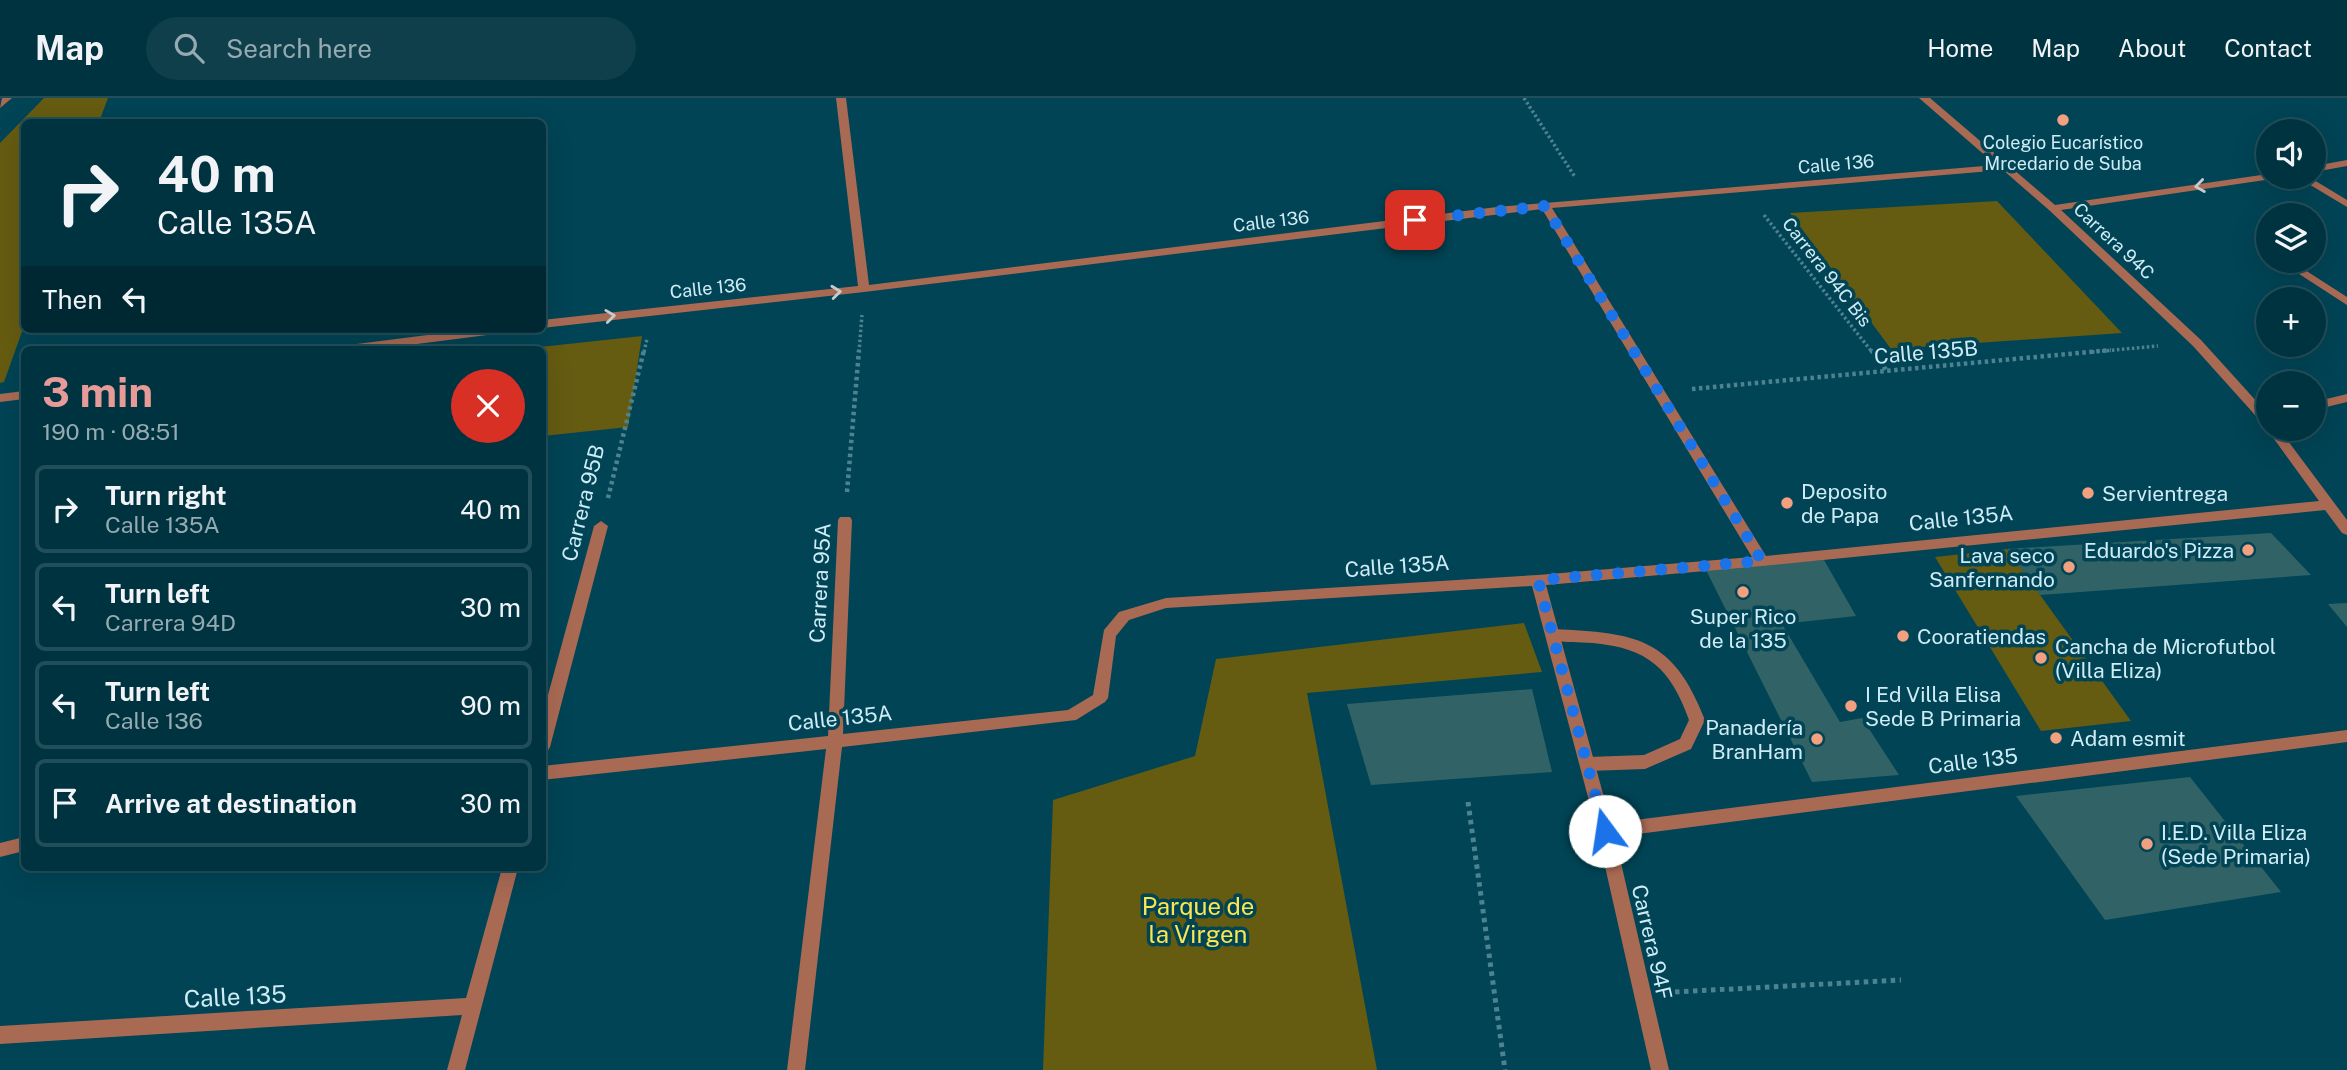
<!DOCTYPE html>
<meta charset="utf-8">
<style>
body{margin:0;font-family:"Public Sans",sans-serif;background:#0e3f4b;color:#f1f3f6;height:100vh;display:flex;flex-direction:column;font-size:26px;white-space:nowrap}
*{box-sizing:border-box;margin:0}
p{font-size:23px;color:#95aab1}
.icon{flex:none;width:38px;height:38px;fill:none;stroke:currentColor;stroke-width:2;stroke-linecap:round;stroke-linejoin:round}
.map{position:relative;flex:1;overflow:hidden}
.side{position:absolute;left:21px;top:248px;width:525px;height:525px;display:flex;flex-direction:column;background:#003340;border-radius:10px;box-shadow:0 7px 28px #0002,0 0 0 2px #224e59}
.side>*{flex:none}
.banner{position:absolute;left:21px;top:21px;width:525px;height:214px;border-radius:10px;box-shadow:0 7px 28px #0002,0 0 0 2px #224e59;background:#003340;color:#f1f3f6;overflow:hidden}
.tools{position:absolute;left:2256px;top:21px;display:grid;gap:14px}
.tools a{display:grid;place-items:center;width:70px;height:70px;border-radius:50%;background:#003340;box-shadow:0 7px 28px #0002,0 0 0 2px #224e59;font-size:35px}
.pin{position:absolute;display:grid;place-items:center;width:60px;height:60px;color:#fff;margin:-30px;border-radius:14px;box-shadow:0 4px 10px #0006}
.me{position:absolute;width:77px;margin:-38px;rotate:346deg;stroke-linejoin:round;filter:drop-shadow(0 0 5px #0008)}
.turn{display:flex;align-items:center;gap:24px;height:147px;padding:0 21px;font-size:32px}
.turn .icon{width:91px;height:91px;stroke-width:2.5}
.turn b{display:block;font-size:49px;line-height:60px}
.then{display:flex;align-items:center;height:66px;padding:0 21px;background:#0003;gap:14px;font-size:26px}
.round{display:grid;place-items:center;flex:none;width:74px;height:74px;border-radius:37px;background:#0e3f4b}
.summary{display:flex;align-items:center;justify-content:space-between;height:119px;padding:0 21px}
h1{font-size:42px;font-weight:700;line-height:52px;color:#e69b98}
ul{padding:0;list-style:none}
li{display:flex;align-items:center;gap:21px;height:88px;margin:0 14px 10px;padding:0 7px;border:4px solid #224e59;border-radius:10px}
li div{flex:1}
li b{display:block;font-size:26px}
li em{font-style:normal}
header{display:flex;align-items:center;gap:42px;box-sizing:border-box;height:98px;padding:0 35px;background:#003340;border-bottom:2px solid #224e59}
header strong{font-size:33px}
nav{display:flex;gap:38px;margin-inline-start:auto;font-size:24px}
.search{width:490px;height:63px;background:#0e3f4b;display:flex;align-items:center;gap:18px;box-sizing:border-box;padding:0 24px;border-radius:38px;color:#95aab1;font-size:26px}
.map>svg:first-child{display:block}
.green{fill:#655b11}
.building{fill:#316366}
.lines{fill:none;stroke-linecap:round;stroke-linejoin:round}
.path-far2{stroke:#4d8291;stroke-width:3.5;stroke-dasharray:2.5 2.5;stroke-linecap:butt}
.path-far1{stroke:#4d8291;stroke-width:4.5;stroke-dasharray:3.5 3.5;stroke-linecap:butt}
.path{stroke:#4d8291;stroke-width:5;stroke-dasharray:4.5 4.5;stroke-linecap:butt}
.lane{fill:#a96a54;fill-rule:evenodd}
.street{fill:#a96a54;fill-rule:evenodd}
.oneway{stroke:#c6ccce}
.route{stroke:#1a73e8;stroke-width:12;stroke-dasharray:0 21.6}
.poi-dot{fill:#f3a081;stroke:#045;stroke-width:2.5}
.labels{text-anchor:middle;dominant-baseline:central;stroke-width:7;stroke-linejoin:round;paint-order:stroke}
.far-poi-label{font-size:18px;fill:#cfecf6;stroke:#045}
.far-street-label{font-size:18px;fill:#cfecf6;stroke:#045}
.street-label{font-size:21px;fill:#cfecf6;stroke:#045}
.poi-label{font-size:21px;fill:#cfecf6;stroke:#045;text-anchor:start}
.near-park-label{font-size:24px;fill:#fce54f;stroke:#045}
.near-street-label{font-size:24px;fill:#cfecf6;stroke:#045}
</style>
<header>
<strong>Map</strong>
<div class="search"><svg class="icon" aria-label="search" viewBox="0 0 24 24"><circle cx="10" cy="10" r="6"/><path d="M15 15l6 6"/></svg>Search here</div>
<nav><a>Home</a><a>Map</a><a>About</a><a>Contact</a></nav>
</header>
<div class="map">
<svg width="2347" height="972" viewBox="0 0 2347 972">
<rect width="100%" height="100%" fill="#045"/>
<!-- green -->
<path class="green" d="M44 0H108L99 24H24V228L4 284 0 285V45Z
M1997 103 2122 235 1891 251 1790 115Z
M642 238 628 329 543 338 542 252H512Z
M2007 451 2131 623 2041 633 1935 459Z
M1524 525 1542 574 1307 595 1377 972H1043L1053 702 1195 658 1216 561Z"/>
<!-- building -->
<path class="building" d="M2271 435 2311 477 2040 497 2007 451Z
M1824 462 1856 518 1782 526 1840 624 1862 620 1899 677 1812 684 1705 470Z
M2347 505V529L2328 506Z
M1532 591 1552 674 1371 687 1347 606Z
M2190 679 2281 794 2105 822 2016 698Z"/>
<g class="lines">
<!-- path-far2 -->
<path class="path-far2" d="M1524 0 1575 79
M1764 117 1872 254
M644 254 647 241
M859 254 862 217
M2092 254 2158 248"/>
<!-- path-far1 -->
<path class="path-far1" d="M1871 252 1887 273
M1692 291 2111 252
M847 394 859 252
M608 400 644 252"/>
<!-- path -->
<path class="path" d="M1468 704 1505 972
M1675 894 1901 882"/>
<!-- lane -->
<path class="lane" d="M1554 531C1636 535 1673 539 1705 622L1691 651 1645 671 1588 673 1582 671 1580 666 1582 661 1588 659 1644 657 1680 641 1689 622C1671 571 1648 550 1593 545 1579 544 1562 545 1549 541L1547 537 1549 533Z"/>
<!-- street -->
<path class="street" d="M2 0H12L0 10Z
M836 0H846L869 187 1497 109 1996 67 1919 0H1930L2055 107 2268 76V79H2273L2272 81 2061 112 2201 242 2268 316V328L2264 327 2193 248 2049 112 2003 72 1552 110 1766 458 2319 403 2269 334 2267 331 2268 329V331H2279L2347 422V437L2342 435 2325 412 1762 468 1546 487 1611 725 2347 632V644L1615 739 1669 972H1651L1597 733 1532 488 1166 510 1129 522 1116 538 1108 600 1105 604 1076 622 842 649 805 972H787L826 651 542 682V668L828 638 838 422 840 419H850L852 422 843 636 1068 612 1093 597 1104 532 1119 514 1166 500 1538 477 1752 459 1542 111 864 194 542 230V222L858 188Z
M2347 62V68L2314 74V68Z
M2297 79H2309L2347 102V109Z
M2279 163H2291L2347 199V207Z
M475 231H509L503 235 370 252H335L341 248Z
M24 293V301L0 304V296Z
M2347 296V304L2314 312V304Z
M601 423 608 428 550 649 547 654 542 655V619L594 428Z
M24 739V753L0 759V745Z
M502 770H518L465 972H447L462 917 0 946V928L466 900Z"/>
</g>
<!-- one-way arrows -->
<defs><path id="oneway-chevron" d="M-2-3.5L2.5 0L-2 3.5" fill="none" stroke-width="1.6" stroke-linecap="round" stroke-linejoin="round" transform="scale(1.75)"/></defs>
<g class="oneway">
<use href="#oneway-chevron" transform="translate(2200 88) rotate(172)"/>
<use href="#oneway-chevron" transform="translate(836 194) rotate(-6)"/>
<use href="#oneway-chevron" transform="translate(610 218) rotate(-7)"/>
</g>
<g class="lines">
<!-- route -->
<path class="route" d="M1415 122 1545 108 1762 463 1538 482 1605 733"/>
</g>
<!-- markers -->
<g class="poi-dot">
<circle cx="2063" cy="22" r="7"/>
<circle cx="2088" cy="395" r="7"/>
<circle cx="1787" cy="405" r="7"/>
<circle cx="2248" cy="452" r="7"/>
<circle cx="2069" cy="469" r="7"/>
<circle cx="1743" cy="494" r="7"/>
<circle cx="1903" cy="538" r="7"/>
<circle cx="2041" cy="560" r="7"/>
<circle cx="1851" cy="608" r="7"/>
<circle cx="2056" cy="640" r="7"/>
<circle cx="1817" cy="641" r="7"/>
<circle cx="2147" cy="746" r="7"/>
</g>
<g class="labels">
<!-- far-poi labels -->
<g class="far-poi-label">
<text x="2063" y="44">Colegio Eucarístico<tspan x="2063" dy="21">Mrcedario de Suba</tspan></text>
</g>
<!-- far-street labels -->
<g class="far-street-label">
<text transform="translate(1836 66) rotate(-5)">Calle 136</text>
<text transform="translate(1271 123) rotate(-7)">Calle 136</text>
<text transform="translate(2114 143) rotate(43)">Carrera 94C</text>
<text transform="translate(1827 174) rotate(52)">Carrera 94C Bis</text>
<text transform="translate(708 190) rotate(-6)">Calle 136</text>
</g>
<!-- street labels -->
<g class="street-label">
<text transform="translate(1926 254) rotate(-5)">Calle 135B</text>
<text transform="translate(583 405) rotate(-76)">Carrera 95B</text>
<text transform="translate(1961 420) rotate(-6)">Calle 135A</text>
<text transform="translate(1397 468) rotate(-4)">Calle 135A</text>
<text transform="translate(820 485) rotate(-87)">Carrera 95A</text>
<text transform="translate(840 620) rotate(-6)">Calle 135A</text>
<text transform="translate(1973 663) rotate(-7)">Calle 135</text>
<text transform="translate(1652 844) rotate(77)">Carrera 94F</text>
</g>
<!-- poi labels -->
<g class="poi-label">
<text x="1801" y="393">Deposito<tspan x="1801" dy="24">de Papa</tspan></text>
<text x="2102" y="395">Servientrega</text>
<text x="2234" y="452" text-anchor="end">Eduardo's Pizza</text>
<text x="2055" y="457" text-anchor="end">Lava seco<tspan x="2055" dy="24">Sanfernando</tspan></text>
<text x="1743" y="518" text-anchor="middle">Super Rico<tspan x="1743" dy="24">de la 135</tspan></text>
<text x="1917" y="538">Cooratiendas</text>
<text x="2055" y="548">Cancha de Microfutbol<tspan x="2055" dy="24">(Villa Eliza)</tspan></text>
<text x="1865" y="596">I Ed Villa Elisa<tspan x="1865" dy="24">Sede B Primaria</tspan></text>
<text x="1803" y="629" text-anchor="end">Panadería<tspan x="1803" dy="24">BranHam</tspan></text>
<text x="2070" y="640">Adam esmit</text>
<text x="2161" y="734">I.E.D. Villa Eliza<tspan x="2161" dy="24">(Sede Primaria)</tspan></text>
</g>
<!-- near-park labels -->
<g class="near-park-label">
<text x="1198" y="808">Parque de<tspan x="1198" dy="28">la Virgen</tspan></text>
</g>
<!-- near-street labels -->
<g class="near-street-label">
<text transform="translate(235 898) rotate(-3)">Calle 135</text>
</g>
</g>
</svg>
<div class="tools">
<a><svg class="icon" aria-label="sound" viewBox="0 0 24 24"><path d="M4 9h4l5-4v14l-5-4H4zM17 9q2 3 0 6"/></svg></a>
<a><svg class="icon" aria-label="layers" viewBox="0 0 24 24"><path d="M12 4l9 5-9 5-9-5zM3 14l9 5 9-5"/></svg></a>
<a>+</a>
<a>−</a>
</div>
<div class="pin" style="left:1415px;top:122px;background:#d93025"><svg class="icon" aria-label="arrive" viewBox="0 0 24 24"><path d="M6 21V4h12l-3 4 3 4H6"/></svg></div>
<svg class="me" style="left:1605px;top:733px" viewBox="-20 -20 40 40"><circle r="19" fill="#fff"/><path d="M0-13L10 11 0 6-10 11z" fill="#1a73e8"/></svg>
<div class="banner">
<div class="turn"><svg class="icon" aria-label="right" viewBox="0 0 24 24"><path d="M7 20v-9h11M14 6l5 5-5 5"/></svg><div><b>40 m</b>Calle 135A</div></div>
<div class="then">Then<svg class="icon" aria-label="left" viewBox="0 0 24 24"><path d="M17 20v-9H6M10 6l-5 5 5 5"/></svg></div>
</div>
<section class="side">
<div class="summary"><div><h1>3 min</h1><p>190 m · 08:51</p></div><a class="round" style="background:#d93025;color:#fff"><svg class="icon" aria-label="close" viewBox="0 0 24 24"><path d="M6 6l12 12M18 6L6 18"/></svg></a></div>
<ul>
<li><svg class="icon" aria-label="right" viewBox="0 0 24 24"><path d="M7 20v-9h11M14 6l5 5-5 5"/></svg><div><b>Turn right</b><p>Calle 135A</p></div><em>40 m</em></li>
<li><svg class="icon" aria-label="left" viewBox="0 0 24 24"><path d="M17 20v-9H6M10 6l-5 5 5 5"/></svg><div><b>Turn left</b><p>Carrera 94D</p></div><em>30 m</em></li>
<li><svg class="icon" aria-label="left" viewBox="0 0 24 24"><path d="M17 20v-9H6M10 6l-5 5 5 5"/></svg><div><b>Turn left</b><p>Calle 136</p></div><em>90 m</em></li>
<li><svg class="icon" aria-label="arrive" viewBox="0 0 24 24"><path d="M6 21V4h12l-3 4 3 4H6"/></svg><div><b>Arrive at destination</b></div><em>30 m</em></li>
</ul>
</section>
</div>
